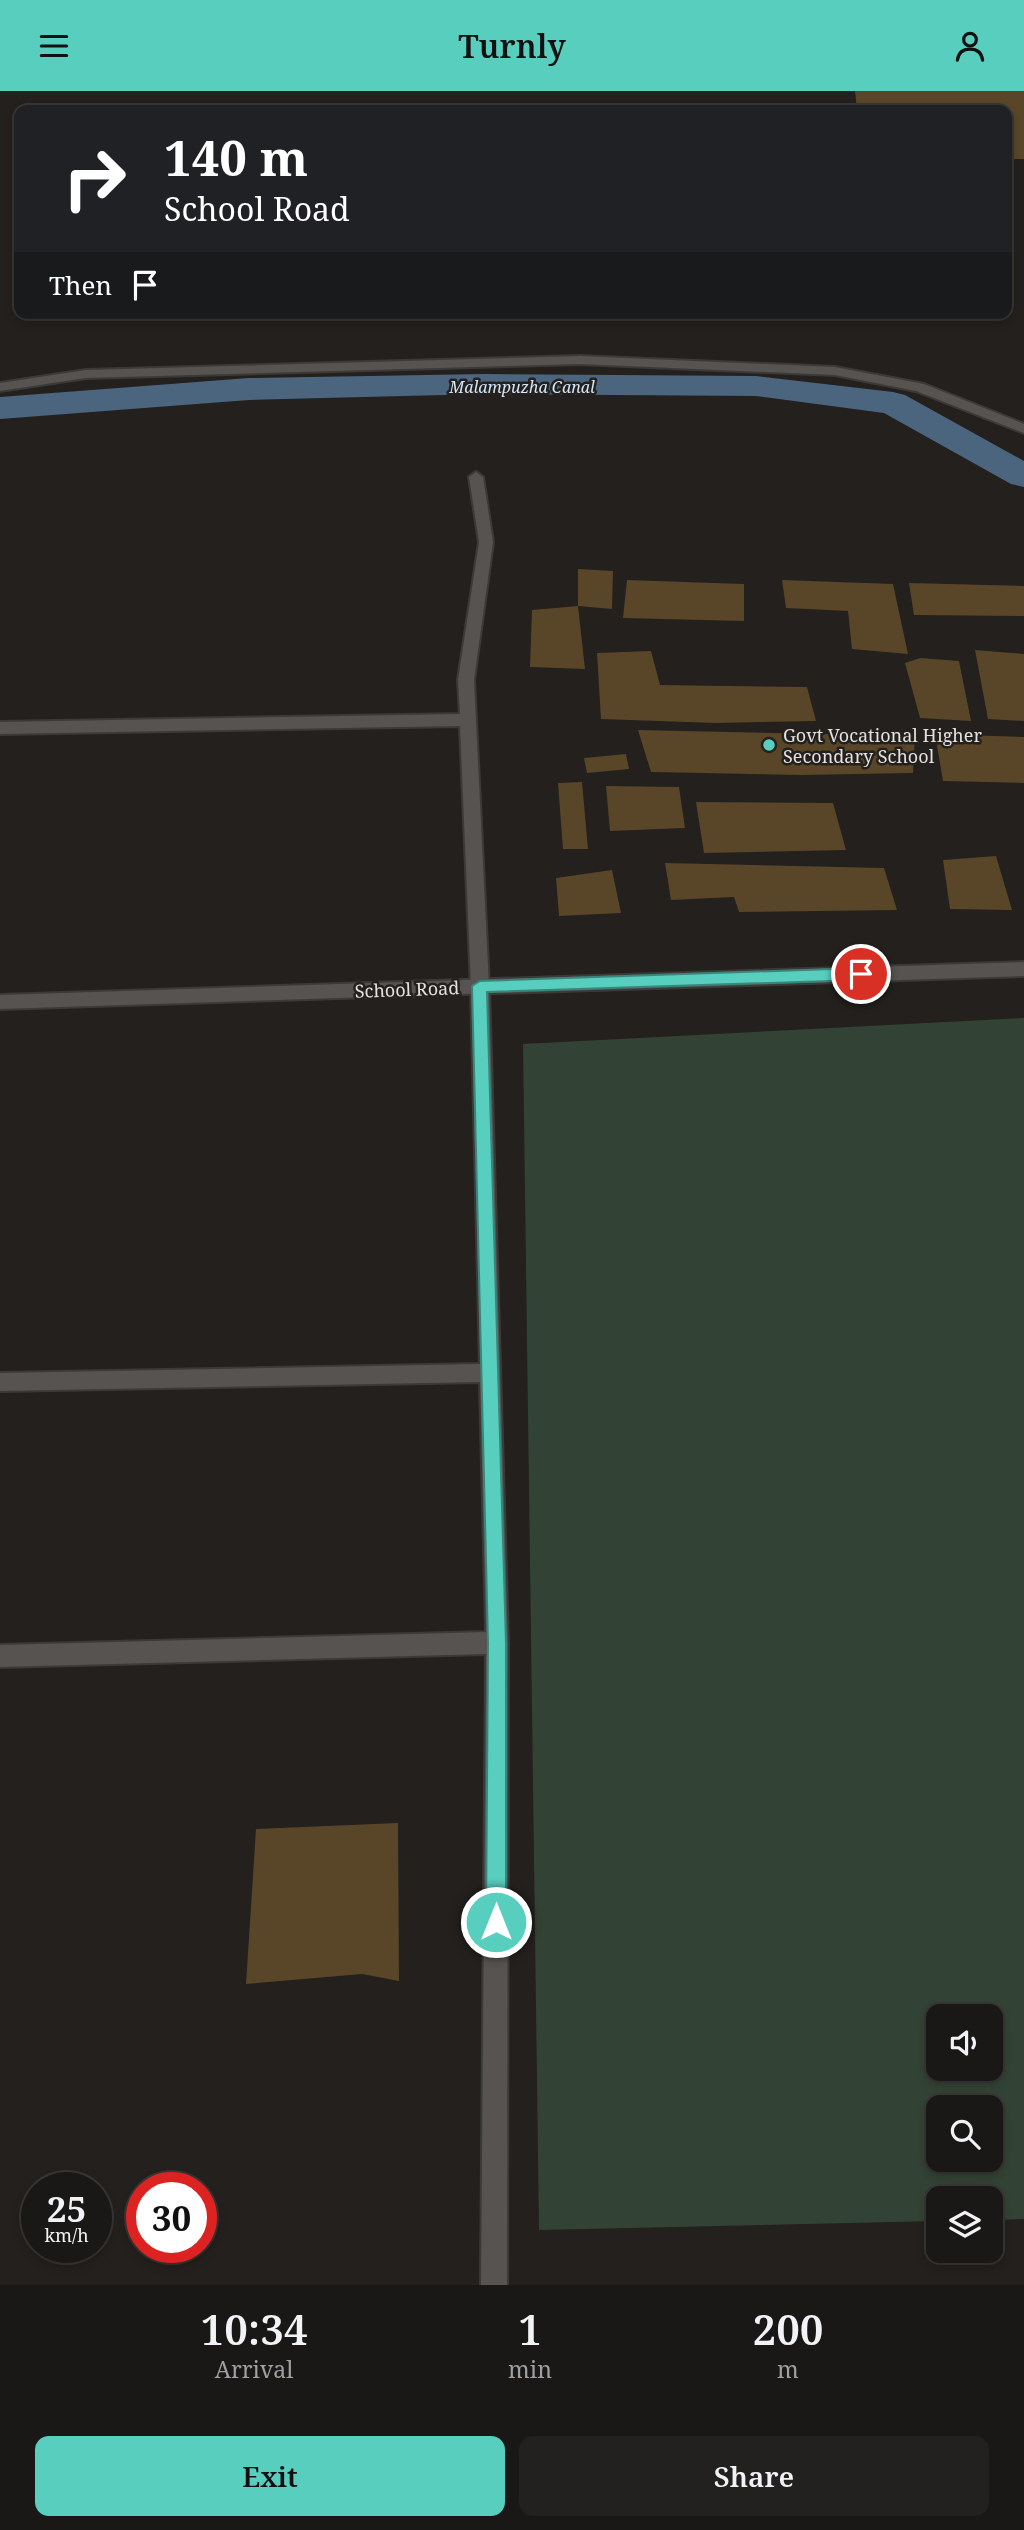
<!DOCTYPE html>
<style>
body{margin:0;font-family:"Noto Serif",serif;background:#23211f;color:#f1f3f6;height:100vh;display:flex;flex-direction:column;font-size:26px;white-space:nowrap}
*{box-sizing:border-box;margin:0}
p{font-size:23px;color:#9fa0a1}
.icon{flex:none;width:38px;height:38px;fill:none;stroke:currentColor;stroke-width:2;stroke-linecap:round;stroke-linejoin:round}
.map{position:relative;height:2194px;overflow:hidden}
.side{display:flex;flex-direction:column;background:#1a1816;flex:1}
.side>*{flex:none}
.hud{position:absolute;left:14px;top:14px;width:998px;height:214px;border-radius:14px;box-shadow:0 4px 10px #0003,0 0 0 2px #383735;background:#202124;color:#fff;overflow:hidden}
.tools{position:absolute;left:926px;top:1913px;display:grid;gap:14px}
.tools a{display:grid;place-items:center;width:77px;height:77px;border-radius:14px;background:#1a1816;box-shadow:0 4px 10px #0003,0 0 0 2px #383735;font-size:35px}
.speed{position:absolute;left:21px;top:2081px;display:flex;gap:14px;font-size:35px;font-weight:700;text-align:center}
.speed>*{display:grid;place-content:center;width:91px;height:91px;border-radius:50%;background:#1a1816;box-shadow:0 4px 10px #0003,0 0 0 2px #383735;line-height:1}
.speed small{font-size:18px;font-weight:400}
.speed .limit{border:10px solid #d22;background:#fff;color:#111}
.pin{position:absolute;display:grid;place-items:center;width:60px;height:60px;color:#fff;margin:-30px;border:4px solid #fff;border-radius:50%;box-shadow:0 2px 7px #0007}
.me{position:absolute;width:77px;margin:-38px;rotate:0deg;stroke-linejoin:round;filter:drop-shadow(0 0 5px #0008)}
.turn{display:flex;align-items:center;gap:24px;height:147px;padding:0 35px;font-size:32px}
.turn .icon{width:91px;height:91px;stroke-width:2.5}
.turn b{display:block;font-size:49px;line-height:60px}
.then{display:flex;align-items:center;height:66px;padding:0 35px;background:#0003;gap:14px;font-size:26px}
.eta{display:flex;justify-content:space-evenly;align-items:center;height:119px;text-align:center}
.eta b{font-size:42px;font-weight:600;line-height:49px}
.primary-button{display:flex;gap:14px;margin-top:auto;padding:14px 35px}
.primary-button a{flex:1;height:80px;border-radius:14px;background:#58cebf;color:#111;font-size:28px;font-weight:600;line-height:80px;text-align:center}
.primary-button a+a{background:#23211f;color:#f1f3f6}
header{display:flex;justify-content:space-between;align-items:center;height:91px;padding:0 35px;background:#58cebf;color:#111;font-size:32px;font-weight:600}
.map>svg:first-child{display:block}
.green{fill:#324234;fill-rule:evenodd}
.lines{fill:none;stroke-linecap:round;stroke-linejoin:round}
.canal{fill:#4b657f;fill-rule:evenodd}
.building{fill:#594528}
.minor-casing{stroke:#3b3a38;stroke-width:4}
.tertiary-casing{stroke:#3b3a38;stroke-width:4}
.minor{fill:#565350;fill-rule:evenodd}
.tertiary{fill:#565350;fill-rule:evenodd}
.route{fill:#58cebf;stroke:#39867c;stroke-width:2}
.poi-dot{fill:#58cebf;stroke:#23201d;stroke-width:2.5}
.labels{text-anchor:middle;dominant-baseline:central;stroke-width:5;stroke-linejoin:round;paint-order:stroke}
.far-water-label{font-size:16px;font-style:italic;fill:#d3e6f9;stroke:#23201d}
.poi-label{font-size:18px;fill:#e3e2e0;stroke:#23201d;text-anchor:start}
.street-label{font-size:18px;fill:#e3e2e0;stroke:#23201d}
</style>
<header><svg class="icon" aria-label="menu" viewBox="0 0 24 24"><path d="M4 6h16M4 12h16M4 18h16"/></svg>Turnly<svg class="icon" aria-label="person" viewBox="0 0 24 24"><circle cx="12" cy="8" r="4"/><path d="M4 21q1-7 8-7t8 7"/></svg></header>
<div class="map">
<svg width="1024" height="2194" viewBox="0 0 1024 2194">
<rect width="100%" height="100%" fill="#23201d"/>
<!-- green -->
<path class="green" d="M1024 927V2128L991 2129 990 2107H938V2130L539 2139 523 953ZM938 1925H990V1978H938ZM938 2016H990V2068H938Z"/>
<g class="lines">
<!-- canal -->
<path class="canal" d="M484 283 756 285 893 301 905 304 1024 370V396L1011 393 884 322 756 305 484 303 249 309 0 328V306L249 287Z"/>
</g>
<!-- building -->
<path class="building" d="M855 0H1024V68H1006V19H857Z
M578 478 613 480 612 518 578 515Z
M627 489 744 493V530L623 527Z
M782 489 893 493 908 563 852 558 848 520 786 517Z
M909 492 1024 495V525L914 524Z
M578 515 585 578 530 576 532 519Z
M975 559 1024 563V630L988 628Z
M651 560 660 594 807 596 816 630 715 632 601 628 597 562Z
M920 567 959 570 971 630 920 627 905 572Z
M638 639 915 645 913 682 801 684 651 681Z
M935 643 1024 646V692L943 690Z
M626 663 629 678 587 682 584 667Z
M582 691 588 758H563L558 692Z
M606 695 679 696 685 737 610 740Z
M696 711 833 712 846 759 704 762Z
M996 765 1012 819 950 818 943 769Z
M665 772 884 777 897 819 739 821 734 806 671 809Z
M612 779 621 822 559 825 556 787Z
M398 1732 399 1890 362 1883 246 1893 256 1738Z"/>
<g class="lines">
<defs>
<path id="minor" d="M580 265 835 276 924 293 1024 333V342L916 300 835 284 580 273 86 287 0 300V292L86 279Z
M476 381 483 386 493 451 474 589 489 896 508 1552 507 2194H481L486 1563 0 1576V1554L486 1541 480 1291 0 1300V1282L480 1273 471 896 460 635 0 643V631L460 623 458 589 479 451 469 386Z"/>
<path id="tertiary" d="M1024 871V885L0 918V904Z"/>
</defs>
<!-- minor casing -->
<use href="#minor" class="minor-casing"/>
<!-- tertiary casing -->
<use href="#tertiary" class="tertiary-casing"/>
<!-- minor -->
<use href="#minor" class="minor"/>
<!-- tertiary -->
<use href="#tertiary" class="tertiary"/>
</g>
<!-- route -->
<path class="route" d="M861 877 868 883 861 889 487 901 506 1552V1831L503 1838 496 1841 489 1838 486 1831 488 1552 472 895 480 890Z"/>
<!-- markers -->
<circle class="poi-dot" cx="769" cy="654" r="7"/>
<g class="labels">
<!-- far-water labels -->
<g class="far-water-label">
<text x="522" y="296">Malampuzha Canal</text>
</g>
<!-- poi labels -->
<g class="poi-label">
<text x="783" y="644">Govt Vocational Higher<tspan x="783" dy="21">Secondary School</tspan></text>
</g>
<!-- street labels -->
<g class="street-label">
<text transform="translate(407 898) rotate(-2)">School Road</text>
</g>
</g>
</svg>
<div class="tools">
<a><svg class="icon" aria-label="sound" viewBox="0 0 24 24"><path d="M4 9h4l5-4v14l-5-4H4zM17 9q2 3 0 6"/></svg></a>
<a><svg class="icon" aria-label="search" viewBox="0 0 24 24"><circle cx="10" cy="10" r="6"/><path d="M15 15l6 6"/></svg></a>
<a><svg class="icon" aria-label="layers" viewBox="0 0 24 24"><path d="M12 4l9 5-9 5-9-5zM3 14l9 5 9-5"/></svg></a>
</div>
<div class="speed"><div>25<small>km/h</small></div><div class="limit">30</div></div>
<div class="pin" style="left:861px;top:883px;background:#d93025"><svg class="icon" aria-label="arrive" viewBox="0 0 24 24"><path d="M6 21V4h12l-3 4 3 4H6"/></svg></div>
<svg class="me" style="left:496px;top:1831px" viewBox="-20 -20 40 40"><circle r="17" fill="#58cebf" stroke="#fff" stroke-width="3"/><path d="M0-11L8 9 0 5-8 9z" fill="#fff"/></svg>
<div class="hud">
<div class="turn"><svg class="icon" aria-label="right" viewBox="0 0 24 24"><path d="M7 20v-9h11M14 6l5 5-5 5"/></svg><div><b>140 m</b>School Road</div></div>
<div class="then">Then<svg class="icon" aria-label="arrive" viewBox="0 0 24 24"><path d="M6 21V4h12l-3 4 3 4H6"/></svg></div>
</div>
</div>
<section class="side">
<div class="eta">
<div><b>10:34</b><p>Arrival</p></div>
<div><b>1</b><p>min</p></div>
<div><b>200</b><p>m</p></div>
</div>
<div class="primary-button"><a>Exit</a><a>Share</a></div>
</section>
